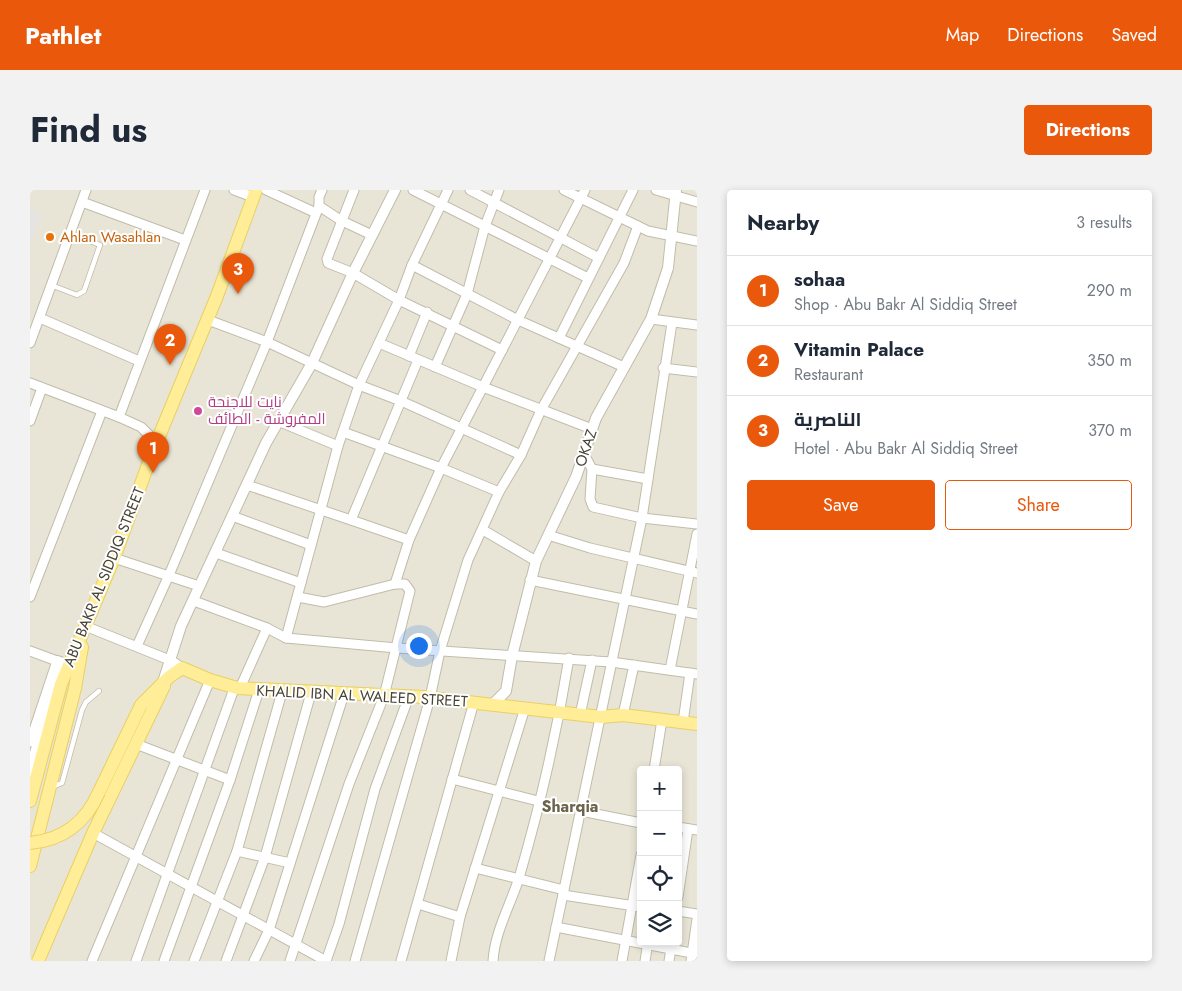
<!DOCTYPE html>
<meta charset="utf-8">
<style>
:root{--surface:#fff;--page:#f2f2f3;--text:#1f2937;--muted:#747a83;--line:#e0e1e3;--accent:#ea580c}
body{margin:0;font-family:Jost,Cairo,sans-serif;background:var(--page);color:var(--text)}
.controls{position:absolute;right:15px;bottom:15px;display:grid;overflow:hidden;border-radius:5px;box-shadow:0 2px 8px #0003}
.controls button{width:45px;height:45px;display:grid;place-items:center;padding:0;border:0;border-bottom:1px solid var(--line);background:var(--surface);color:var(--text);font:25px sans-serif}
.you{position:absolute;left:388px;top:455px;width:18px;height:18px;margin:-12px;border:4px solid #fff;border-radius:50%;background:#1a73e8;box-shadow:0 0 0 8px #1a73e833}
.badge{display:grid;place-items:center;width:32px;height:32px;border-radius:50%;background:var(--accent);color:#fff;font-size:16px;font-weight:700}
.pin{position:absolute;translate:-50% -41px;filter:drop-shadow(0 1px 2px #0008)}
.pin::after{content:'';position:absolute;top:26px;width:18px;height:15px;background:inherit;clip-path:polygon(0 0,100% 0,50% 100%)}
.list{margin:0;padding:0;list-style:none}
h2{display:flex;justify-content:space-between;align-items:center;height:65px;margin:0;padding:0 20px;font-size:21px}
h2 small{font-size:16px;font-weight:400;color:var(--muted)}
.list li{display:grid;grid-template-columns:32px 1fr auto;gap:15px;align-items:center;box-sizing:border-box;height:70px;padding:0 20px;border-top:1px solid var(--line)}
.list b{display:block;font-size:19px;white-space:nowrap}
.list p{margin:0;font-size:16px;white-space:nowrap;color:var(--muted)}
.list em{font-size:16px;font-style:normal;color:var(--muted)}
.actions{display:flex;gap:10px;padding:15px 20px}
.actions a{flex:1;padding:11px 0;border:1px solid var(--accent);border-radius:5px;text-align:center;font-size:18px;color:var(--accent)}
.actions .main{background:var(--accent);color:#fff}
.icon{flex:none;width:28px;height:28px;fill:none;stroke:currentColor;stroke-width:2;stroke-linecap:round;stroke-linejoin:round}
.map{position:relative;flex:none;width:667px;height:771px;overflow:hidden;border-radius:5px}
header{display:flex;align-items:center;gap:30px;box-sizing:border-box;height:70px;padding:0 25px;background:var(--accent);color:#fff}
header strong{font-size:24px}
nav{display:flex;gap:28px;margin-inline-start:auto;font-size:18px}
.intro{display:flex;align-items:center;justify-content:space-between;box-sizing:border-box;height:120px;padding:0 30px}
h1{margin:0;font-size:35px}
.button{padding:12px 22px;border-radius:5px;background:var(--accent);color:#fff;font-size:18px;font-weight:700}
main{display:flex;gap:30px;padding:0 30px}
aside{flex:1;background:var(--surface);border-radius:5px;box-shadow:0 2px 8px #0003}
.map>svg:first-child{display:block}
.residential{fill:#e9e5d6;fill-rule:evenodd}
.parking{fill:#e6e4e0}
.lines{fill:none;stroke-linecap:round;stroke-linejoin:round}
.service-casing{stroke:#c1bcaa;stroke-width:6}
.minor-casing{stroke:#c1bcaa;stroke-width:11}
.tertiary-casing{stroke:#c1bcaa;stroke-width:12}
.primary-casing{stroke:#e8d063;stroke-width:14}
.service{stroke:#fff;stroke-width:4.5}
.minor{stroke:#fff;stroke-width:9}
.tertiary{stroke:#fff;stroke-width:10}
.primary{stroke:#ffee97;stroke-width:12}
.primary-bridge-casing{stroke:#e8d063;stroke-width:14;stroke-linecap:butt}
.primary-bridge{stroke:#ffee97;stroke-width:12}
.food-dot{fill:#e8710a;stroke:#fff;stroke-width:2}
.hotel-dot{fill:#d1479c;stroke:#fff;stroke-width:2}
.labels{text-anchor:middle;dominant-baseline:central;stroke-width:4;stroke-linejoin:round;paint-order:stroke}
.food-label{font-size:15px;fill:#c56008;stroke:#fff;text-anchor:start}
.hotel-label{font-size:15px;fill:#b23c85;stroke:#fff;text-anchor:start}
.street-label{font-size:15px;fill:#484436;stroke:#fff}
.neighbourhood-label{font-size:16px;font-weight:bold;fill:#6c634d;stroke:#fff}
</style>
<header>
<strong>Pathlet</strong>
<nav><a>Map</a><a>Directions</a><a>Saved</a></nav>
</header>
<div class="intro"><h1>Find us</h1><a class="button">Directions</a></div>
<main>
<div class="map">
<svg width="667" height="771" viewBox="0 0 667 771">
<rect width="100%" height="100%" fill="#f5f2e8"/>
<path class="residential" d="M0 0H667V771H0ZM611 580H648V752H611Z"/>
<path class="parking" d="M0 19 12 23 0 56Z"/>
<g class="lines">
<defs>
<g id="service">
<path d="M21 95 47 105 54 101 70 55 41 43"/>
<path d="M22 597 32 593 52 520 56 512 69 501"/>
</g>
<g id="minor">
<path d="M204 0 223 7"/>
<path d="M236 0 286 23"/>
<path d="M324 0 297 69 298 73 323 83 369 110 472 160"/>
<path d="M383 0 558 88"/>
<path d="M440 0 569 68"/>
<path d="M534 0 618 41 667 51"/>
<path d="M626 0 667 12"/>
<path d="M52 12 155 50"/>
<path d="M289 16 312 31 342 45"/>
<path d="M382 75 488 130 594 177"/>
<path d="M10 128 109 171"/>
<path d="M621 129 667 135"/>
<path d="M178 130 237 152 329 195 371 211 491 265"/>
<path d="M529 148 603 0"/>
<path d="M0 153 56 0"/>
<path d="M349 153 453 197 562 239"/>
<path d="M379 166 397 122"/>
<path d="M405 177 437 104 455 36 469 0"/>
<path d="M633 178 667 182"/>
<path d="M0 193 89 227 111 237 119 245 123 261"/>
<path d="M89 227 175 0"/>
<path d="M0 231 12 198"/>
<path d="M248 231 308 256"/>
<path d="M313 242 411 278 469 302"/>
<path d="M554 264 562 279 560 309 563 317 612 328 667 334"/>
<path d="M562 279 618 289"/>
<path d="M217 295 321 330 388 170"/>
<path d="M202 326 281 355"/>
<path d="M321 330 379 350"/>
<path d="M453 340 506 371"/>
<path d="M518 345 560 358 667 383"/>
<path d="M186 363 271 393"/>
<path d="M84 368 169 396"/>
<path d="M500 390 667 424"/>
<path d="M365 394 379 350 411 278 555 0"/>
<path d="M0 407 72 221"/>
<path d="M164 411 237 438 256 448 367 458 581 472 667 484"/>
<path d="M55 436 142 471 152 478"/>
<path d="M256 448 308 256 329 195 369 110 382 75 418 0"/>
<path d="M107 456 139 385 237 152 289 16V7L292 0"/>
<path d="M0 461 27 471 0 552"/>
<path d="M640 480 667 344"/>
<path d="M210 498 237 438"/>
<path d="M550 525 562 470"/>
<path d="M593 525 604 475"/>
<path d="M653 532 660 483"/>
<path d="M106 554 200 590"/>
<path d="M624 580 632 530"/>
<path d="M422 589 508 611"/>
<path d="M551 621 611 633"/>
<path d="M648 637 667 640"/>
<path d="M63 643 296 771 309 734 345 599 379 506"/>
<path d="M207 661 260 673"/>
<path d="M445 678 534 700"/>
<path d="M533 705 611 717"/>
<path d="M648 707 658 639"/>
<path d="M388 714 430 727"/>
<path d="M648 721 667 724"/>
<path d="M526 737 667 764"/>
<path d="M62 771 180 490"/>
<path d="M106 771 205 496"/>
<path d="M134 771 200 590 229 500"/>
<path d="M164 771 207 661 252 502"/>
<path d="M196 771 235 667 281 503"/>
<path d="M224 771 239 740 314 504"/>
<path d="M260 771 319 594 354 506 380 401 375 394H365L294 412 268 407"/>
<path d="M325 771 400 508 410 461 438 370 469 302 491 265 511 220 594 73 608 36"/>
<path d="M371 771 444 512"/>
<path d="M421 771 430 727 495 518"/>
<path d="M463 771C465 741 480 716 489 688 510 616 527 542 539 468"/>
<path d="M519 771 612 328 642 133"/>
<path d="M592 771 611 665"/>
<path d="M615 771 618 752"/>
<path d="M639 771 642 752"/>
<path d="M661 771 667 729"/>
</g>
<g id="tertiary">
<path d="M133 492 151 436 236 253 282 173 323 83 365 0"/>
<path d="M463 514 476 501 482 466 506 371 546 287 566 228 621 129 638 78 646 0"/>
<path d="M0 582 18 514 33 473 27 471"/>
</g>
<g id="primary">
<path d="M69 602 111 515 139 487 152 478 180 490 207 498 394 507 571 527 593 525 667 534"/>
<path d="M0 611 31 494 84 368 123 261 187 106 226 0"/>
<path d="M0 676 45 498 52 457"/>
<path d="M8 771 63 643 134 496"/>
</g>
</defs>
<use href="#service" class="service-casing"/>
<use href="#minor" class="minor-casing"/>
<use href="#tertiary" class="tertiary-casing"/>
<use href="#primary" class="primary-casing"/>
<use href="#service" class="service"/>
<use href="#minor" class="minor"/>
<use href="#tertiary" class="tertiary"/>
<use href="#primary" class="primary"/>
<defs>
<path id="primary-bridge" d="M0 653C33 650 56 632 69 602"/>
</defs>
<use href="#primary-bridge" class="primary-bridge-casing"/>
<use href="#primary-bridge" class="primary-bridge"/>
</g>
<circle class="food-dot" cx="20" cy="47" r="5"/>
<circle class="hotel-dot" cx="168" cy="221" r="5"/>
<g class="labels">
<g class="food-label">
<text x="30" y="47">Ahlan Wasahlan</text>
</g>
<g class="hotel-label">
<text x="178" y="212">نايت للاجنحة<tspan x="178" dy="17">المفروشة - الطائف</tspan></text>
</g>
<g class="street-label">
<text transform="translate(556 258) rotate(-71)">OKAZ</text>
<text transform="translate(74 387) rotate(-68)">ABU BAKR AL SIDDIQ STREET</text>
<text transform="translate(332 506) rotate(3)">KHALID IBN AL WALEED STREET</text>
</g>
<g class="neighbourhood-label">
<text x="540" y="616">Sharqia</text>
</g>
</g>
</svg>
<div class="controls">
<button>+</button>
<button>−</button>
<button><svg class="icon" aria-label="locate" viewBox="0 0 24 24"><circle cx="12" cy="12" r="6"/><path d="M12 2v4M12 18v4M2 12h4M18 12h4"/></svg></button>
<button><svg class="icon" aria-label="layers" viewBox="0 0 24 24"><path d="M12 4l9 5-9 5-9-5zM3 14l9 5 9-5"/></svg></button>
</div>
<div class="you"></div>
<div class="pin badge" style="left:123px;top:283px">1</div>
<div class="pin badge" style="left:140px;top:175px">2</div>
<div class="pin badge" style="left:208px;top:104px">3</div>
</div>
<aside>
<h2>Nearby<small>3 results</small></h2>
<ul class="list">
<li><span class="badge">1</span><div><b>sohaa</b><p>Shop · Abu Bakr Al Siddiq Street</p></div><em>290 m</em></li>
<li><span class="badge">2</span><div><b>Vitamin Palace</b><p>Restaurant</p></div><em>350 m</em></li>
<li><span class="badge">3</span><div><b>الناصرية</b><p>Hotel · Abu Bakr Al Siddiq Street</p></div><em>370 m</em></li>
</ul>
<div class="actions"><a class="main">Save</a><a>Share</a></div>
</aside>
</main>
